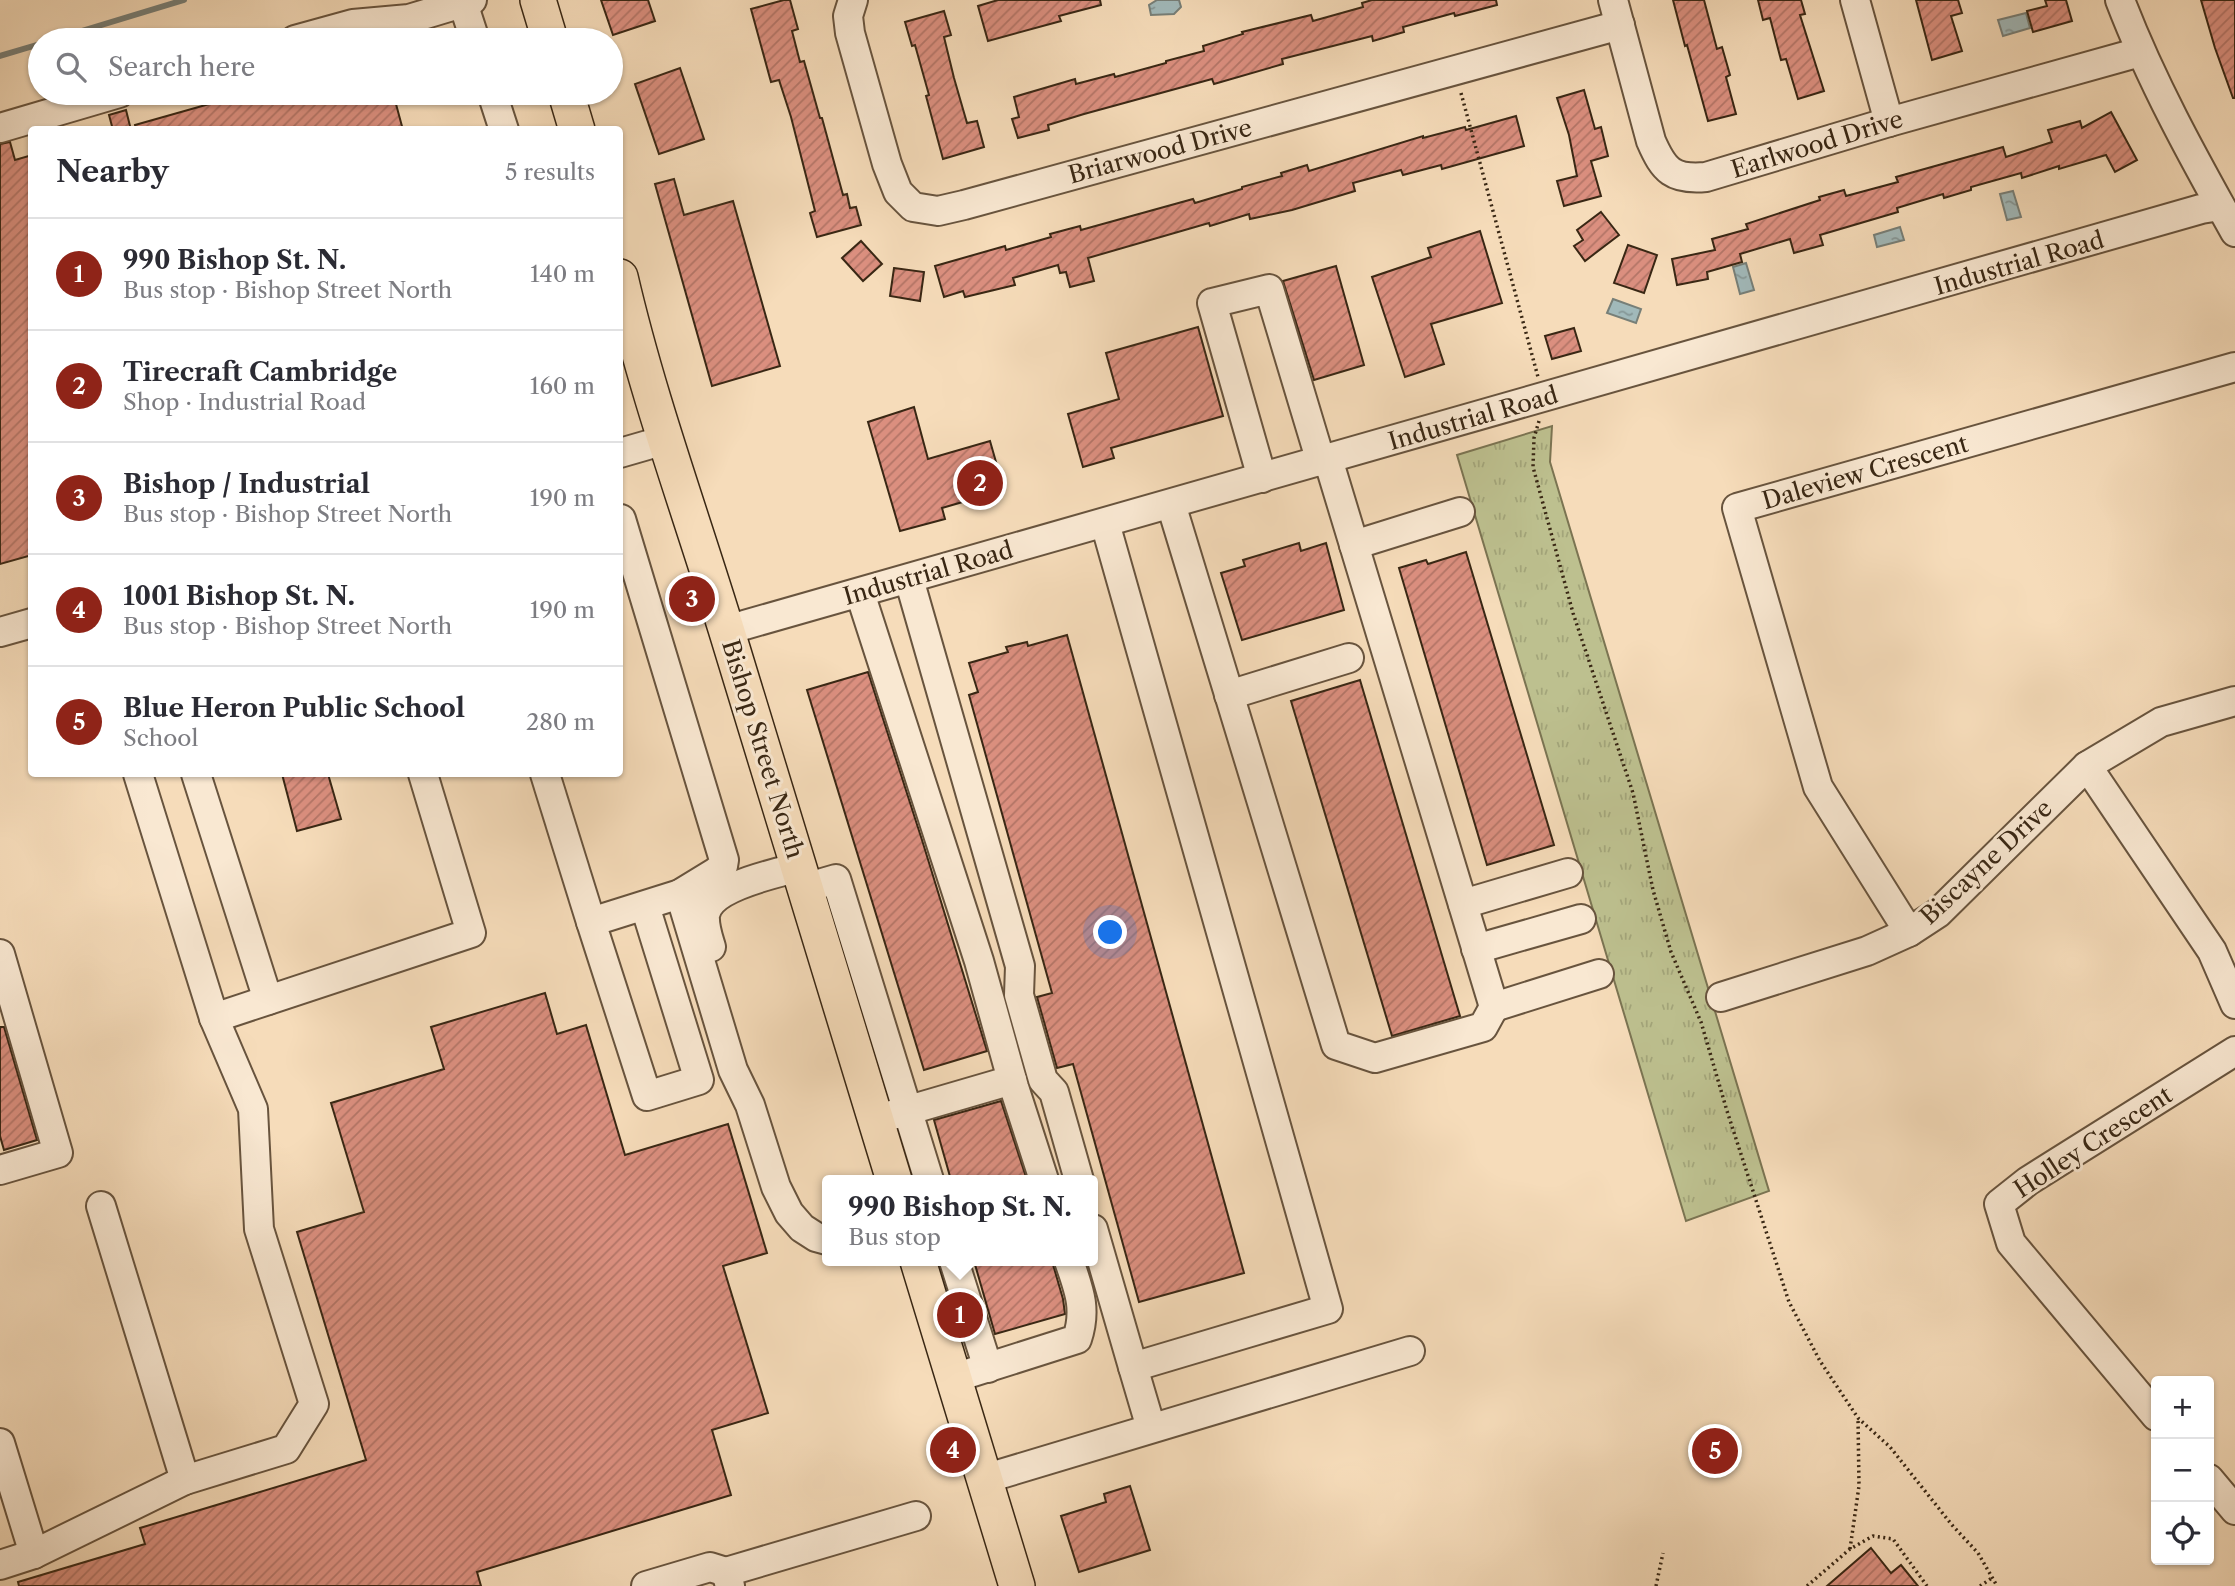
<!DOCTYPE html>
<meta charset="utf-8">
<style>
:root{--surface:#fff;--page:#f7f7f7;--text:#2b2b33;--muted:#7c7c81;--line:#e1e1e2;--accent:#8f2418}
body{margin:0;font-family:"Libre Caslon Text",serif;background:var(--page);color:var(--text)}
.controls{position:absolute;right:21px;bottom:21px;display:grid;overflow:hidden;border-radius:7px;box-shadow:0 2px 5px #0004}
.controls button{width:63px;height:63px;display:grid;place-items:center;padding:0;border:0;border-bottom:2px solid var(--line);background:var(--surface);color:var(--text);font:35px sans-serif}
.you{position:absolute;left:1111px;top:933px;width:24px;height:24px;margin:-18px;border:5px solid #fff;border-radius:50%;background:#1a73e8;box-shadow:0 0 0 10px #1a73e833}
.badge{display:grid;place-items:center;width:46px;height:46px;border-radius:50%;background:var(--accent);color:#fff;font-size:23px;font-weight:700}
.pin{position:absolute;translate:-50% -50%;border:4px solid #fff;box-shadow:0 2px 7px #0006}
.popup{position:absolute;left:822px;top:1175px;width:276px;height:91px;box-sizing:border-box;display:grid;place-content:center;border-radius:7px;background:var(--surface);filter:drop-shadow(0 2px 5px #0005);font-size:23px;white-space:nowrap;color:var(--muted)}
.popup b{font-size:26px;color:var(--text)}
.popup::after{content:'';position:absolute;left:50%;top:100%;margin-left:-14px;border:14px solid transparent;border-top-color:var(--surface)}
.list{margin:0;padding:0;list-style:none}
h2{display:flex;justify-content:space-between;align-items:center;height:91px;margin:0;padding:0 28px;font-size:30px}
h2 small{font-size:23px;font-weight:400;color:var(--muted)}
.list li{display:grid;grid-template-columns:46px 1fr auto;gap:21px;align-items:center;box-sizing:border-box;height:112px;padding:0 28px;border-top:2px solid var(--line)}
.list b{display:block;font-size:26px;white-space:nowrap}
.list p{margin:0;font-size:23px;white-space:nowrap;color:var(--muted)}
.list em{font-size:23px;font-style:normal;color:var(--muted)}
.icon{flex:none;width:38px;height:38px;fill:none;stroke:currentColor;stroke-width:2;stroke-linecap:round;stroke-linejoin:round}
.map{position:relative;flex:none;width:2235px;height:1586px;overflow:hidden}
.search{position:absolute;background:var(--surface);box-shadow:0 2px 5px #0004;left:28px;top:28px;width:595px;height:77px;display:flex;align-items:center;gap:18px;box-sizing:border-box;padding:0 24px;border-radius:38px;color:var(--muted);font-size:26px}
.panel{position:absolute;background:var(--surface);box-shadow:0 2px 5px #0004;left:28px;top:126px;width:595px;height:651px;border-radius:7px}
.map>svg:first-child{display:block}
.grass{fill:url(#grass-tufts);stroke:#7b7452;stroke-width:2}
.water{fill:url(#water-ripples);stroke:#777f78;stroke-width:2}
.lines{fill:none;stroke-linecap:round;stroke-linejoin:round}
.stream{stroke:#777f78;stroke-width:6}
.building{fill:url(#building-hatch);stroke:#392714;stroke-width:2}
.minor-casing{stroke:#68543e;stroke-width:32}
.major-casing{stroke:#392714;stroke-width:38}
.path{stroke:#392714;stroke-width:3.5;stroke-dasharray:2 3.5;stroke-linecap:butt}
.minor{stroke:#f9e8d2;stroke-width:28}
.major{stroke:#f6dcba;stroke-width:35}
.labels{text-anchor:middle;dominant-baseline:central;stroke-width:6;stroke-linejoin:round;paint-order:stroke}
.street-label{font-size:24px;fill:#392714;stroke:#f9e8d2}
</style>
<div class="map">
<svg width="2235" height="1586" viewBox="0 0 2235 1586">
<defs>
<pattern id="grass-tufts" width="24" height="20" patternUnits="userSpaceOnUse" patternTransform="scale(1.75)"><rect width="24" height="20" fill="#bdc08f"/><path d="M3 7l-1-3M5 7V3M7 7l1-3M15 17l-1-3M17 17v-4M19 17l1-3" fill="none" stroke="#a3a57a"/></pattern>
<pattern id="water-ripples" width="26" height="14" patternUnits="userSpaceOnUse" patternTransform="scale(1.75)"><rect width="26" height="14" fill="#a1b9ba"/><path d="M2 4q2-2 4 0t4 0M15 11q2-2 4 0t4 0" fill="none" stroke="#849696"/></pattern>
<pattern id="building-hatch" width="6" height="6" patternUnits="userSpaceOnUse" patternTransform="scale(1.75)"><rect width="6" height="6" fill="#db8f7f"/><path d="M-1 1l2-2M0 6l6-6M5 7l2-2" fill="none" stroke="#b37567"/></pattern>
</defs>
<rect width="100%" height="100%" fill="#f6dcba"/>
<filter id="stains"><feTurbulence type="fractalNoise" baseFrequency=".00286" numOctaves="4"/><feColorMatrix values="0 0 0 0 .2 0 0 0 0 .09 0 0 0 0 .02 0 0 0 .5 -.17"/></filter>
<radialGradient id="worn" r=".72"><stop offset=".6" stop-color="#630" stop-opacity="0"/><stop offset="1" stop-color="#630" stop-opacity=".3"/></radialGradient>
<path class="grass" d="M1552 426 1550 462 1769 1191 1686 1221 1457 455Z"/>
<g class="water">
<path d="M1157 0H1179L1181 7 1174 14 1151 15 1149 5Z"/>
<path d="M2026 13 2030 28 2003 36 1998 20Z"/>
<path d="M2013 191 2021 217 2007 220 2000 194Z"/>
<path d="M1900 227 1904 240 1877 247 1874 235Z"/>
<path d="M1746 263 1754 290 1740 294 1733 267Z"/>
<path d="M1613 299 1641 309 1636 323 1607 313Z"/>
</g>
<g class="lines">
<g class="stream">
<path d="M52 40 184 0"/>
<path d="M0 56 40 44"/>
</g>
</g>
<g class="building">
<path d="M601 0H648L655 21 613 35Z"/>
<path d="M784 0H790L798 29 792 31 800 62 804 61 820 118H822L843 195 847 194 850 208 856 207 861 225 817 237 810 213 815 211 791 117 779 80 771 82 751 9Z"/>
<path d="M998 0H1100L1101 5 1059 16 1061 21 988 41 978 6Z"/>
<path d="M1372 0H1496L1497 5 1455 16 1454 13 1403 27 1404 32 1373 41 1372 36 1282 59 1283 64 1214 84 1212 79 1084 114 1048 125 1049 130 1018 138 1012 119 1019 117 1014 97 1075 79 1076 84 1114 74 1115 77 1166 63V61L1204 51 1203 46 1243 34 1242 32 1311 15 1313 21 1363 7 1362 3Z"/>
<path d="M1673 0H1704L1717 49 1722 47 1730 75 1726 77 1736 114 1708 121 1687 45 1685 46Z"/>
<path d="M1758 0H1801L1805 14 1800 15 1824 91 1798 99 1786 59 1781 60 1770 18 1763 20Z"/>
<path d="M1916 0H1958L1962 13 1951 16 1962 51 1932 60Z"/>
<path d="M2045 0H2066L2072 21 2033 32 2027 11 2047 6Z"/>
<path d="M2201 0H2235V98H2233L2215 48Z"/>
<path d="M944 11 951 35 944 37 954 78 967 123 977 121 984 147 943 159 926 96 929 95 915 45 912 46 905 22Z"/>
<path d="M680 68 704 139 659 154 635 84Z"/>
<path d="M1584 90 1595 129 1601 127 1608 156 1591 161 1601 196 1564 206 1557 181 1577 176 1569 135 1557 98Z"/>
<path d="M248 93H393L403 130H136L135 125Z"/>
<path d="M126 110 131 130H113L109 115Z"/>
<path d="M2111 112 2137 160 2115 172 2106 155 2059 169V166L2022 178 2021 173 1971 187V190L1944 198 1943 194 1897 208 1898 212 1820 235 1823 245 1794 253 1790 239 1740 254 1742 262 1707 272 1708 279 1677 285 1672 259 1715 250 1712 239 1748 229 1746 224 1820 200 1819 197 1844 190 1846 196 1898 182 1896 177 2003 147 2006 157 2052 142 2048 130 2080 121 2082 128Z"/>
<path d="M1516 116 1524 146 1442 169 1441 165 1403 175 1401 170 1353 183 1355 191 1292 210 1250 219 1249 214 1210 226 1209 223 1088 258 1094 281 1070 287 1066 272 1060 273 1058 265 1013 278 1015 285 965 297 963 291 944 297 935 266 1005 246 1006 250 1051 237 1050 234 1080 226 1081 230 1193 199 1195 203 1242 189V187L1282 176 1281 173 1307 165 1309 171 1423 136V138L1465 127 1466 130Z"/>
<path d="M10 142 15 160 32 155V555L0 564V144Z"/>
<path d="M674 179 684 215 733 201 780 366 712 386 655 184Z"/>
<path d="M1601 212 1619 235 1585 261 1574 246 1583 240 1577 230Z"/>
<path d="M1480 231 1502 303 1431 324 1444 364 1405 377 1372 277 1431 257 1428 248Z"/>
<path d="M861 241 882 264 863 281 842 258Z"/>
<path d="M1628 245 1657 255 1644 293 1614 283Z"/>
<path d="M1336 266 1364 365 1314 380 1283 281Z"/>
<path d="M894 268 924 272 920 301 890 296Z"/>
<path d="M1198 327 1223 416 1111 448 1114 458 1083 467 1068 414 1119 399 1106 353Z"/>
<path d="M1574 328 1581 351 1552 359 1545 336Z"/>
<path d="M914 407 928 459 990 441 1004 490 942 508 945 519 900 531 868 422Z"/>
<path d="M1299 543 1301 551 1326 543 1344 610 1242 640 1221 573 1245 566 1243 560Z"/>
<path d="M1466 552 1554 845 1487 865 1399 568 1426 560 1428 564Z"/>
<path d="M1067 635 1244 1273 1139 1302 1073 1064 1057 1068 1037 997 1052 993 969 695 978 692 969 663 1008 652 1006 647 1027 642 1028 646Z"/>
<path d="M868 672 922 840 987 1051 924 1070 807 690Z"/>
<path d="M1360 680 1460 1016 1392 1036 1291 701Z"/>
<path d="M282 774H328L341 819 297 831Z"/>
<path d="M545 993 557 1034 586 1025 625 1155 728 1124 767 1253 723 1266 768 1413 712 1430 731 1495 477 1572 481 1586H19L18 1582 145 1544 140 1528 366 1460 297 1232 364 1212 331 1103 444 1069 431 1027Z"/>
<path d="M0 1027H4L37 1140 4 1150 0 1136Z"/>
<path d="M1001 1101 1027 1180H951L934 1120Z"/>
<path d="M974 1261H1052L1063 1299 1065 1314 995 1334Z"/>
<path d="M1130 1486 1150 1550 1079 1572 1061 1516 1106 1502 1104 1494Z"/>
<path d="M1871 1548 1891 1573 1901 1565 1918 1586H1827Z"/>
</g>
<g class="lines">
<defs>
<g id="minor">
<path d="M853 0 848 16 850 33 887 164 898 192 913 207 938 211 964 205 1620 25"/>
<path d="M1613 0 1651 141C1664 171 1673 180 1706 177L1889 122 2140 52"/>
<path d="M1855 0 1889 122"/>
<path d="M2120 0C2151 81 2193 157 2235 232"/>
<path d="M463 3 475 40"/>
<path d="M295 40 353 24 409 19 472 0"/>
<path d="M492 93 504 130"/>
<path d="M0 128 119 93"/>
<path d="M620 453 665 440"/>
<path d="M1328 459 1494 1007 1599 974"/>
<path d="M1262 478 1212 303 1269 289 1321 462"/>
<path d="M1171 504 1336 1045 1375 1058 1483 1027 1494 1007"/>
<path d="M621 519 724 860 723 866 716 872 680 894 591 922 647 1096 699 1080 645 906"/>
<path d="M1354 545 1460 512"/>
<path d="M909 579 1020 966 1019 995 1043 1080 1054 1092 1079 1180"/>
<path d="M860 593 979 961 1014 1087 1044 1180"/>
<path d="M727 630 2201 209 2220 206"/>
<path d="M0 632 32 623"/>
<path d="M1229 695 1349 658"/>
<path d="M2087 766 2212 951 2235 1004"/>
<path d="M196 774 268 1000"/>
<path d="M545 774 591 922"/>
<path d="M805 888 836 879 929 1180"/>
<path d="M680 894 733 1070 750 1105 776 1187 789 1213 802 1228 816 1237 827 1240"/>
<path d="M1463 904 1568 873"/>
<path d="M1909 932 1818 787 1737 508 2235 367"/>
<path d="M711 947C708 937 704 926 705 915 710 886 774 874 799 867"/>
<path d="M1476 949 1581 919"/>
<path d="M0 954 58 1153 0 1170"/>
<path d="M1721 997 1867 951 1909 932 1938 913 2087 766 2161 722 2235 701"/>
<path d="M214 1018 471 933 423 774"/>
<path d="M892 1115 1012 1080"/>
<path d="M101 1206 185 1480"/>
<path d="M1093 1229 1133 1367 1328 1309 1105 523"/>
<path d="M954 1261 988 1368"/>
<path d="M1133 1367 1151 1428"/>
<path d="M954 1378 1077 1339C1087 1309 1079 1290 1069 1261"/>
<path d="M2156 1416 2011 1243 1999 1204 2028 1181 2235 1051"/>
<path d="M0 1443 34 1554"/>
<path d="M984 1479 1410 1351"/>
<path d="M2209 1479 2235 1510"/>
<path d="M0 1565 34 1554 185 1480 286 1449 314 1404 259 1229 253 1109 214 1018 138 774"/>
<path d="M646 1586 710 1567 726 1572"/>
<path d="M730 1586 726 1572 916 1516"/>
</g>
<g id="major">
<path d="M538 0 550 40"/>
<path d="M566 93 577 130"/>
<path d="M620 277C648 398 691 514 727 632 783 815 838 998 894 1180"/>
<path d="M918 1261 1017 1586"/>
</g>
</defs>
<use href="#minor" class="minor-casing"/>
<use href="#major" class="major-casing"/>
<g class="path">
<path d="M1461 93 1538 377"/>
<path d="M1539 421 1534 438 1533 467 1573 613 1633 793 1653 890 1671 952 1701 1022 1727 1111 1789 1302 1820 1361 1858 1418 1890 1447 1952 1525 1978 1553 1997 1586"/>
<path d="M1850 1549 1859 1486 1858 1418"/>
<path d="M1656 1586 1663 1553"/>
<path d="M1807 1586 1850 1549 1873 1536 1893 1539 1927 1586"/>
<path d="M1980 1586 1992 1578"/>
</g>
<use href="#minor" class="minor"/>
<use href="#major" class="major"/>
</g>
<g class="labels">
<g class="street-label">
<text transform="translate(1817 144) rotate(-17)">Earlwood Drive</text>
<text transform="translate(1160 151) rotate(-15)">Briarwood Drive</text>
<text transform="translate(2019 263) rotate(-16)">Industrial Road</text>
<text transform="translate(1473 418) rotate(-16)">Industrial Road</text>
<text transform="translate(1865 472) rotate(-16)">Daleview Crescent</text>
<text transform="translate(928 573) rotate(-16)">Industrial Road</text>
<text transform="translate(763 749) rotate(73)">Bishop Street North</text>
<text transform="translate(1986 862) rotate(-43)">Biscayne Drive</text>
<text transform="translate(2093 1142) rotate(-33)">Holley Crescent</text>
</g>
</g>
<rect width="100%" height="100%" filter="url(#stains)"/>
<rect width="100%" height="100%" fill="url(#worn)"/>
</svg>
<div class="controls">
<button>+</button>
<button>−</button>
<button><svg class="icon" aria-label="locate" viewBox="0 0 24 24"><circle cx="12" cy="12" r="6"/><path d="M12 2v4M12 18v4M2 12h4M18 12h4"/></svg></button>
</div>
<div class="you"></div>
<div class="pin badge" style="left:960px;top:1315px">1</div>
<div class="popup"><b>990 Bishop St. N.</b>Bus stop</div>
<div class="pin badge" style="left:980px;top:483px">2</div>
<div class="pin badge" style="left:692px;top:599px">3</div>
<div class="pin badge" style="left:953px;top:1450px">4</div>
<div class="pin badge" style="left:1715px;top:1451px">5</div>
<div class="search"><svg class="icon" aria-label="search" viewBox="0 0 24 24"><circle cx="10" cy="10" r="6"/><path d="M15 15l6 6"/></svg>Search here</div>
<section class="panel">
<h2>Nearby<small>5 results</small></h2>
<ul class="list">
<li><span class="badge">1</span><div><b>990 Bishop St. N.</b><p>Bus stop · Bishop Street North</p></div><em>140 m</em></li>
<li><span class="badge">2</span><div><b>Tirecraft Cambridge</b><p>Shop · Industrial Road</p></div><em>160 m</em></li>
<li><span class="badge">3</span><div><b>Bishop / Industrial</b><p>Bus stop · Bishop Street North</p></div><em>190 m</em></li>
<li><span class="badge">4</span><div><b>1001 Bishop St. N.</b><p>Bus stop · Bishop Street North</p></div><em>190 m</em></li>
<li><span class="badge">5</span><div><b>Blue Heron Public School</b><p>School</p></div><em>280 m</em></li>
</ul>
</section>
</div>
